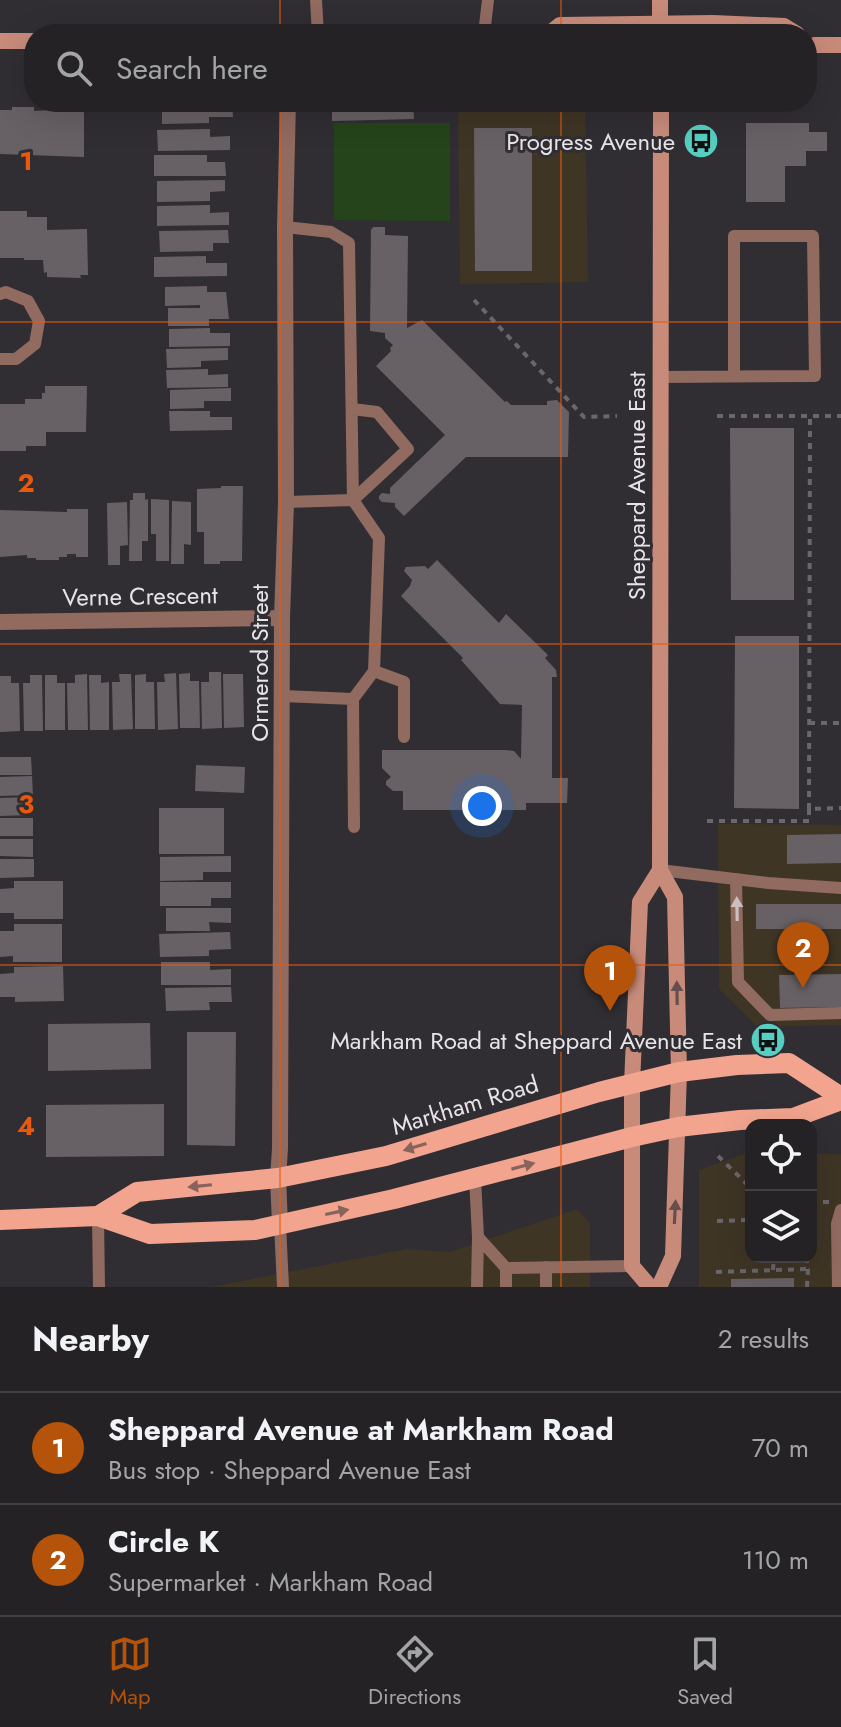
<!DOCTYPE html>
<meta charset="utf-8">
<style>
:root{--surface:#252226;--page:#2d2a2e;--text:#f1f3f6;--muted:#a3a4a7;--line:#423f43;--accent:#b45309}
body{margin:0;font-family:Jost,sans-serif;background:var(--page);color:var(--text)}
.controls{position:absolute;right:24px;bottom:24px;display:grid;overflow:hidden;border-radius:16px;box-shadow:0 8px 32px #0002}
.controls button{width:72px;height:72px;display:grid;place-items:center;padding:0;border:0;border-bottom:2px solid var(--line);background:var(--surface);color:var(--text);font:40px sans-serif}
.you{position:absolute;left:482px;top:806px;width:28px;height:28px;margin:-20px;border:6px solid #fff;border-radius:50%;background:#1a73e8;box-shadow:0 0 0 12px #1a73e833}
.badge{display:grid;place-items:center;width:52px;height:52px;border-radius:50%;background:var(--accent);color:#fff;font-size:26px;font-weight:700}
.pin{position:absolute;translate:-50% -66px;filter:drop-shadow(0 2px 4px #0008)}
.pin::after{content:'';position:absolute;top:42px;width:28px;height:24px;background:inherit;clip-path:polygon(0 0,100% 0,50% 100%)}
.list{margin:0;padding:0;list-style:none}
h2{display:flex;justify-content:space-between;align-items:center;height:104px;margin:0;padding:0 32px;font-size:34px}
h2 small{font-size:26px;font-weight:400;color:var(--muted)}
.list li{display:grid;grid-template-columns:52px 1fr auto;gap:24px;align-items:center;box-sizing:border-box;height:112px;padding:0 32px;border-top:2px solid var(--line)}
.list b{display:block;font-size:30px;white-space:nowrap}
.list p{margin:0;font-size:26px;white-space:nowrap;color:var(--muted)}
.list em{font-size:26px;font-style:normal;color:var(--muted)}
.icon{flex:none;width:44px;height:44px;fill:none;stroke:currentColor;stroke-width:2;stroke-linecap:round;stroke-linejoin:round}
.map{position:relative;flex:none;width:841px;height:1287px;overflow:hidden}
.search{position:absolute;background:var(--surface);box-shadow:0 8px 32px #0002;left:24px;right:24px;top:24px;height:88px;display:flex;align-items:center;gap:20px;box-sizing:border-box;padding:0 28px;border-radius:32px;color:var(--muted);font-size:30px}
.sheet{height:328px;background:var(--surface)}
nav{display:flex;justify-content:space-around;align-items:center;box-sizing:border-box;height:112px;border-top:2px solid var(--line);background:var(--surface);font-size:22px;color:var(--muted)}
nav a{display:grid;justify-items:center;gap:4px}
nav .on{color:var(--accent)}
.map>svg:first-child{display:block}
.commercial{fill:#3f3525}
.green{fill:#25441b}
.building{fill:#676064}
.lines{fill:none;stroke-linecap:round;stroke-linejoin:round}
.path{stroke:#6a676c;stroke-width:4;stroke-dasharray:6 6;stroke-linecap:butt}
.lane{stroke:#916a60;stroke-width:12}
.street{stroke:#916a60;stroke-width:16}
.secondary{stroke:#c88b7a;stroke-width:16}
.primary{stroke:#f2a48e;stroke-width:20}
.oneway{fill:#cdbfbf}
.oneway2{fill:#664f4c}
.oneway3{fill:#88635c}
.grid{fill:none;stroke:#e8590c;stroke-width:2;stroke-opacity:0.55}
.labels{text-anchor:middle;dominant-baseline:central;stroke-width:6;stroke-linejoin:round;paint-order:stroke}
.poi-label{font-size:24px;fill:#e7e4e8;stroke:#312e33;text-anchor:end}
.street-label{font-size:24px;fill:#e7e4e8;stroke:#312e33}
.grid-label{font-size:26px;text-anchor:middle;font-weight:bold;fill:#e8590c;stroke:#312e33;stroke-width:6;stroke-linejoin:round;paint-order:stroke}
</style>
<div class="map">
<svg width="841" height="1287" viewBox="0 0 841 1287">
<rect width="100%" height="100%" fill="#312e33"/>
<g class="commercial">
<path d="M458 102H585L588 282 460 284Z"/>
<path d="M718 824 841 825V1025L758 1027 719 989Z"/>
<path d="M744 1154H751V1257H811V1154H841V1287H699V1170Z"/>
<path d="M577 1209 590 1223V1287H60H211L407 1249 450 1252Z"/>
</g>
<path class="green" d="M334 123H450V221L334 220Z"/>
<g class="building">
<path d="M162 102H232L233 117H209V123L162 124Z"/>
<path d="M332 102H413L414 119 332 121Z"/>
<path d="M12 107H34V111L71 109V112H84V157L0 154V110H12Z"/>
<path d="M746 123H809V132H827V151H806V166H785V202H746Z"/>
<path d="M474 128H532V271H475Z"/>
<path d="M210 129V137L230 136V150L158 151 157 130Z"/>
<path d="M154 155H207V162H225L226 176H154Z"/>
<path d="M225 180V191L210 192V201L157 202V181Z"/>
<path d="M210 205V213L229 212V225L157 226V206Z"/>
<path d="M0 211H27V217H47V230L87 229 88 275H80L81 278 47 277V272L44 273 43 260H24V258H0Z"/>
<path d="M373 227H385V235L408 236 407 328 422 320 505 402 507 401 511 405H547V401L557 400 569 412 568 457H466L404 516 395 507V503L382 502 379 499V496L382 493 390 494V488L445 435 376 366 391 351 390 348 393 345 385 338V333L370 331 371 230Z"/>
<path d="M228 230 229 243H213V251L160 252 159 231Z"/>
<path d="M206 256V263H227V276L154 277V257Z"/>
<path d="M207 286V292H226L229 319H209V326H168V308H200V305L165 306V287Z"/>
<path d="M210 328V333H230V346L169 347V329Z"/>
<path d="M228 348V360L201 361V367L167 368 166 349Z"/>
<path d="M208 369V375L228 374V387L167 388 166 370Z"/>
<path d="M45 386H87L86 432H46V446H26V451H0V404H25V399H42V393H45Z"/>
<path d="M231 388V401H204V408L170 409V390Z"/>
<path d="M169 411H210V417H232V430L170 431Z"/>
<path d="M730 428H794V600H731Z"/>
<path d="M221 486H243L242 561H220V564H204V532H197V489L221 488Z"/>
<path d="M133 493H145V500L148 499V541H142V561H129L130 500H133Z"/>
<path d="M151 499 169 500V561H156V534H151Z"/>
<path d="M172 501 191 502V545L184 544V564H171Z"/>
<path d="M127 502 128 545 120 546V565H108L107 503Z"/>
<path d="M67 509H88V557H76V554H67V557H59V560H36V558H27V555L0 557V510L67 512Z"/>
<path d="M437 560 499 623 506 614 548 655 545 658 556 670 557 677H552V778H568L567 803H526V810H403V791H393L386 785V781L391 777 382 768V750H505L514 751 521 759 522 705 500 704 461 660 463 658 401 596 410 586 412 580 404 571 406 567 425 566 428 569Z"/>
<path d="M735 636H799V809L734 808Z"/>
<path d="M209 672H221L222 728 202 729 201 682H209Z"/>
<path d="M176 673 178 729 158 730 157 682H165L164 674Z"/>
<path d="M190 673V681H199L200 728H180L179 674Z"/>
<path d="M87 674 88 730H68L67 683H75V675Z"/>
<path d="M119 674H131L133 729 113 730 112 682H120Z"/>
<path d="M146 674V682H154L155 729H135V675Z"/>
<path d="M223 674H243L244 727 224 728Z"/>
<path d="M30 675H42L43 731H24L23 683H30Z"/>
<path d="M45 675H57V683H65V730H45Z"/>
<path d="M89 675H101V683L109 682V730H90Z"/>
<path d="M0 676H11V683H19L20 731 0 732Z"/>
<path d="M0 757H31L32 775H0Z"/>
<path d="M196 765 245 767 244 793 195 791Z"/>
<path d="M32 776 33 795 0 796V777Z"/>
<path d="M32 797V815L0 816V798Z"/>
<rect x="159" y="808" width="65" height="46"/>
<rect x="0" y="818" width="33" height="18"/>
<path d="M841 834V863L787 864V835Z"/>
<path d="M0 839H33V857L0 856Z"/>
<path d="M231 856V872H203V880L160 881V857Z"/>
<path d="M0 859H34V877L0 878Z"/>
<path d="M14 881H63V919H14V913H0V889L14 888Z"/>
<path d="M160 882H231V898H211V906H160Z"/>
<rect x="756" y="904" width="85" height="25"/>
<path d="M166 908H231V923L209 922 210 931H166Z"/>
<path d="M14 924H62V962H13V956L0 957V931H14Z"/>
<path d="M230 932 231 949 209 950V956L160 957 159 934Z"/>
<path d="M161 962H210V970L231 969V985H161Z"/>
<path d="M63 966 64 1001 15 1002V997H0V974L14 973V967Z"/>
<path d="M841 974V1007L780 1008 779 975Z"/>
<path d="M231 987 232 1002H209L210 1010 166 1011 165 988Z"/>
<path d="M150 1023 151 1069 48 1071V1024Z"/>
<path d="M187 1032H236L235 1146 187 1145Z"/>
<path d="M164 1104V1156L46 1157V1105Z"/>
<path d="M794 1278V1287H731V1279Z"/>
</g>
<g class="lines">
<g class="path">
<path d="M474 300 584 417 617 416"/>
<path d="M717 416H841"/>
<path d="M809 723H841"/>
<path d="M809 809 810 417"/>
<path d="M707 821H809V809L841 808"/>
<path d="M718 1156 751 1188"/>
<path d="M811 1202H829"/>
<path d="M717 1221 751 1220"/>
<path d="M806 1257 808 1269 807 1287"/>
<path d="M773 1270 774 1257"/>
<path d="M716 1272 808 1269"/>
</g>
<g class="lane">
<path d="M316 0 318 34"/>
<path d="M484 34 488 0"/>
<path d="M285 227 331 232 349 243 353 500"/>
<path d="M0 294 6 292 28 301 39 321 35 344 16 359H0"/>
<path d="M661 377 815 376 813 236H734V376"/>
<path d="M352 409 377 412 408 449 353 500"/>
<path d="M286 502 353 500 379 538 374 671 353 699"/>
<path d="M374 671 404 682V737"/>
<path d="M283 696 353 699 354 827"/>
<path d="M660 870 768 883 841 888"/>
<path d="M736 879 738 982 770 1015 841 1013"/>
<path d="M475 1178 478 1237 506 1268 632 1266"/>
<path d="M98 1216 99 1287"/>
<path d="M280 1224 283 1287"/>
<path d="M546 1267V1287"/>
<path d="M477 1286 478 1237"/>
<path d="M506 1287V1268"/>
<path d="M838 1287 837 1224 841 1210"/>
</g>
<g class="street">
<path d="M0 622 282 618"/>
<path d="M280 1224 278 1178 280 1149 282 618 286 502 285 227 288 102"/>
</g>
<g class="secondary">
<path d="M660 0V32"/>
<path d="M549 34 560 25 713 23 784 26 797 34"/>
<path d="M0 41H34"/>
<path d="M807 49 815 45H841"/>
<path d="M650 1287 632 1266V1084L640 902 660 870"/>
<path d="M659 1287 673 1256 679 1072 675 897 660 870 661 102"/>
</g>
<g class="primary">
<path d="M98 1216 137 1192 278 1178 386 1156 599 1092 679 1072 737 1065 789 1063 841 1097"/>
<path d="M0 1220 98 1216 150 1234 255 1230 394 1199 632 1137 678 1127 740 1120 793 1118 841 1100"/>
</g>
</g>
<defs><path id="oneway-solid" d="M-6-.8H1V-3.2L6.5 0L1 3.2V.8H-6Z" transform="scale(2)"/></defs>
<use class="oneway" href="#oneway-solid" transform="translate(737 909) rotate(-91)"/>
<g class="oneway2">
<use href="#oneway-solid" transform="translate(677 993) rotate(-91)"/>
<use href="#oneway-solid" transform="translate(675 1212) rotate(-87)"/>
</g>
<g class="oneway3">
<use href="#oneway-solid" transform="translate(415 1147) rotate(163)"/>
<use href="#oneway-solid" transform="translate(523 1166) rotate(-15)"/>
<use href="#oneway-solid" transform="translate(200 1186) rotate(174)"/>
<use href="#oneway-solid" transform="translate(337 1212) rotate(-12)"/>
</g>
<path class="grid" d="M280 0V34M561 0V34M280 102V1287M561 102V1287M0 322H841M0 644H841M0 965H841"/>
<defs>
<symbol id="bus-disc" viewBox="-11 -11 22 22"><circle r="9.5" fill="#57cec2" stroke="#312e33"/><path d="M-5-6H5V4H4V6H2V4H-2V6H-4V4H-5ZM-3.5-4V0h7V-4ZM-3.5 1.2v1.5H-2V1.2ZM2 1.2v1.5H3.5V1.2Z" fill="#111"/></symbol>
</defs>
<g fill-rule="evenodd">
<use href="#bus-disc" x="681" y="121" width="40" height="40"/>
<use href="#bus-disc" x="748" y="1020" width="40" height="40"/>
</g>
<g class="labels">
<g class="poi-label">
<text x="675" y="141">Progress Avenue</text>
<text x="742" y="1040">Markham Road at Sheppard Avenue East</text>
</g>
<g class="street-label">
<text transform="translate(636 486) rotate(-90)">Sheppard Avenue East</text>
<text transform="translate(140 596) rotate(-1)">Verne Crescent</text>
<text transform="translate(259 663) rotate(-90)">Ormerod Street</text>
<text transform="translate(465 1105) rotate(-17)">Markham Road</text>
</g>
</g>
<g class="grid-label">
<text x="26" y="170">1</text>
<text x="26" y="492">2</text>
<text x="26" y="813">3</text>
<text x="26" y="1135">4</text>
</g>
</svg>
<div class="controls">
<button><svg class="icon" aria-label="locate" viewBox="0 0 24 24"><circle cx="12" cy="12" r="6"/><path d="M12 2v4M12 18v4M2 12h4M18 12h4"/></svg></button>
<button><svg class="icon" aria-label="layers" viewBox="0 0 24 24"><path d="M12 4l9 5-9 5-9-5zM3 14l9 5 9-5"/></svg></button>
</div>
<div class="you"></div>
<div class="pin badge" style="left:610px;top:1011px">1</div>
<div class="pin badge" style="left:803px;top:988px">2</div>
<div class="search"><svg class="icon" aria-label="search" viewBox="0 0 24 24"><circle cx="10" cy="10" r="6"/><path d="M15 15l6 6"/></svg>Search here</div>
</div>
<section class="sheet">
<h2>Nearby<small>2 results</small></h2>
<ul class="list">
<li><span class="badge">1</span><div><b>Sheppard Avenue at Markham Road</b><p>Bus stop · Sheppard Avenue East</p></div><em>70 m</em></li>
<li><span class="badge">2</span><div><b>Circle K</b><p>Supermarket · Markham Road</p></div><em>110 m</em></li>
</ul>
</section>
<nav>
<a class="on"><svg class="icon" aria-label="map" viewBox="0 0 24 24"><path d="M3 6l6-2 6 2 6-2v14l-6 2-6-2-6 2zM9 4v14M15 6v14"/></svg>Map</a>
<a><svg class="icon" aria-label="directions" viewBox="0 0 24 24"><path d="M12 3l9 9-9 9-9-9zM9 14v-3h6M13 9l2 2-2 2"/></svg>Directions</a>
<a><svg class="icon" aria-label="saved" viewBox="0 0 24 24"><path d="M7 4h10v16l-5-4-5 4z"/></svg>Saved</a>
</nav>
